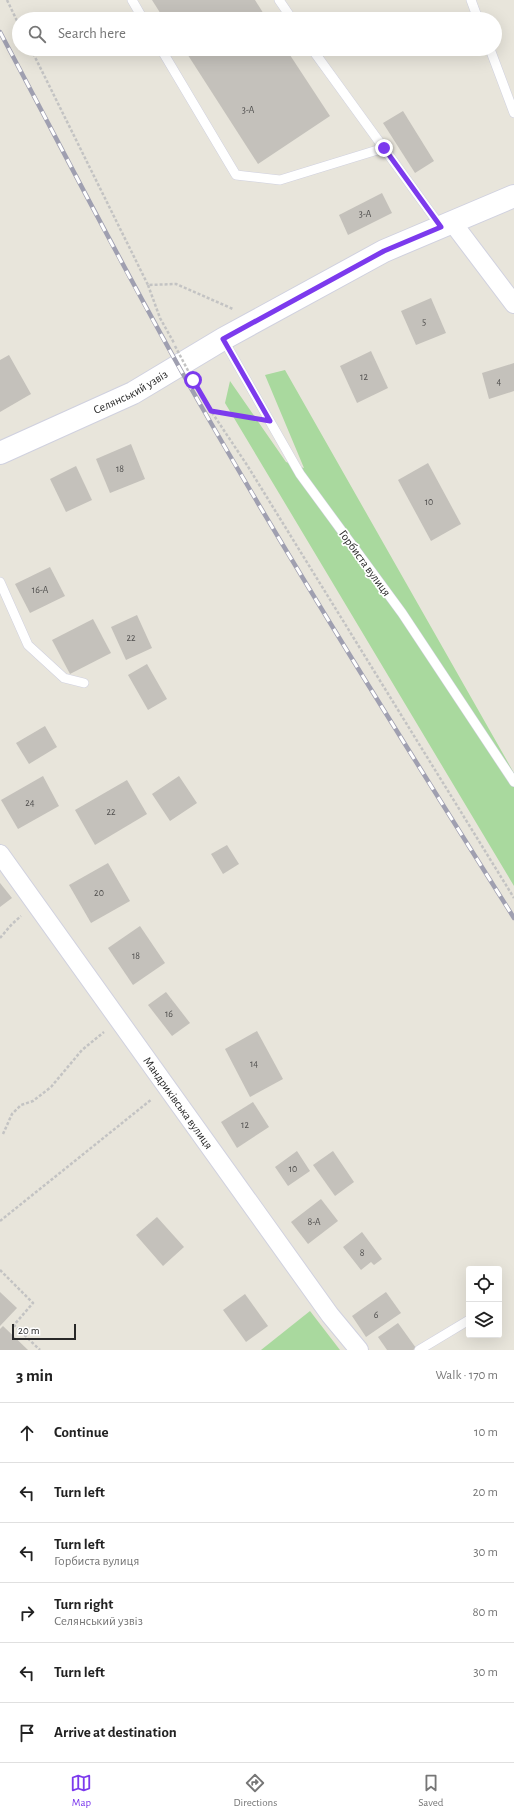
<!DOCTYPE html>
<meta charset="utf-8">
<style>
:root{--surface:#fff;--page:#f2f2f2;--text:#222;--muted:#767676;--line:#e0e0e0;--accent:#7c3aed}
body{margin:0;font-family:"Alegreya Sans",sans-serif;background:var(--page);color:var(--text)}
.controls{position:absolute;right:12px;bottom:12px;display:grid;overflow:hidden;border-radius:4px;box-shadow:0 4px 16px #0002}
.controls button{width:36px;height:36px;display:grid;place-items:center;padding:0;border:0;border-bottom:1px solid var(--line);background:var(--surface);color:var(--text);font:20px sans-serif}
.scale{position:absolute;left:12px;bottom:10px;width:64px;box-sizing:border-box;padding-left:4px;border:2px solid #282828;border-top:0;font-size:11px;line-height:14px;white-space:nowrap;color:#282828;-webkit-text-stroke:3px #fff;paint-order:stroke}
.stop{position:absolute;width:12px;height:12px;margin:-9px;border:3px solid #7c3aed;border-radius:50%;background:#fff}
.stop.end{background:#7c3aed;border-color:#fff;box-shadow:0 1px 4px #0008}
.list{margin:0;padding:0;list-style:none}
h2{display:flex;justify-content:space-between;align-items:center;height:52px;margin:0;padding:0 16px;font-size:17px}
h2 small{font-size:13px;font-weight:400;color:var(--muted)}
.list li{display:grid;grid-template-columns:26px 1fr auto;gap:12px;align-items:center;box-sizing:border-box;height:60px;padding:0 16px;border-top:1px solid var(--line)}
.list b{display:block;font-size:15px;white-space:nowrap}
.list p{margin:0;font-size:13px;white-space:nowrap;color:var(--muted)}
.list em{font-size:13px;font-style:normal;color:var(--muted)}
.icon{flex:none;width:22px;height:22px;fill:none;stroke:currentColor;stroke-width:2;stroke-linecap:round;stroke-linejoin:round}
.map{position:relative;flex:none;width:514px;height:1350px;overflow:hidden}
.search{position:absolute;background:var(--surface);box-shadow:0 4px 16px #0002;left:12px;right:12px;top:12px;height:44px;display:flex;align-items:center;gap:10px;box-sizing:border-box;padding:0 14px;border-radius:22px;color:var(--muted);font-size:15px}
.sheet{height:412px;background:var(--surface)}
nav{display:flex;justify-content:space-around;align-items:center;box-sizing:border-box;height:56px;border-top:1px solid var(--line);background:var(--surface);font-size:11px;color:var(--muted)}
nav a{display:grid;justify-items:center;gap:2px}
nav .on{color:var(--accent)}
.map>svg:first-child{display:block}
.green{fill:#a9d99e}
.building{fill:#c4c1bb}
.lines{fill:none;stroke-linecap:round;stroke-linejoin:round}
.lane-casing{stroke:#d0d1df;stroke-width:10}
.street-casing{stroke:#d0d1df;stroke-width:20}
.secondary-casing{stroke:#d0d1df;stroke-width:24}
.path{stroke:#c3c3c3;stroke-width:2.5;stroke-dasharray:3 2;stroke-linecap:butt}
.lane{stroke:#fff;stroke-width:9}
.street{stroke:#fff;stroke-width:18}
.secondary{stroke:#fff;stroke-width:22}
.rail-casing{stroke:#9f9fb0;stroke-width:4.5}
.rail{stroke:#fff;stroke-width:3;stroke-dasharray:9;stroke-linecap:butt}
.path-bridge{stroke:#c3c3c3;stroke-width:2.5;stroke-dasharray:3 2;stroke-linecap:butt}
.route{stroke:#7c3aed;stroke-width:5}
.labels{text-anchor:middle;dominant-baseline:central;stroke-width:3.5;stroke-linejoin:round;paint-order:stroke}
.number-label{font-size:10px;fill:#4f4e4d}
.street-label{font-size:12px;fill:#282828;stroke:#fff}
</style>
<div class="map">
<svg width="514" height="1350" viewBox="0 0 514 1350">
<rect width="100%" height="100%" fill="#e8e5db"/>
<g class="green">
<path d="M285 370 514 773V886L225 403 230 381 286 462 304 468 265 375Z"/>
<path d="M310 1311 340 1350H261Z"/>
</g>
<g class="building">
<path d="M152 0H255L267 19H164Z"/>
<path d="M184 49H286L330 116 258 164Z"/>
<path d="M403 111 434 161 415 173 383 123Z"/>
<path d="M382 193 392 213 348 235 339 215Z"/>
<path d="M431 298 446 333 416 345 401 311Z"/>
<path d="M371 351 388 388 357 403 340 366Z"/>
<path d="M9 355 31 394 0 412V360Z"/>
<path d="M514 363V391L489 399 482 373Z"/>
<path d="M131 444 145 479 110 493 96 459Z"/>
<path d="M428 463 461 524 431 541 398 480Z"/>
<path d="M76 466 92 500 66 512 50 479Z"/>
<path d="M50 567 65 596 30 613 15 584Z"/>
<path d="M137 615 152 648 126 660 111 627Z"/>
<path d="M93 619 111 653 70 674 52 640Z"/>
<path d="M147 664 167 699 148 710 128 675Z"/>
<path d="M45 726 57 747 29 764 16 743Z"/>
<path d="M43 776 59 806 18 829 1 800Z"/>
<path d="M179 776 197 803 170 821 152 794Z"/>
<path d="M127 780 147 814 95 845 75 810Z"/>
<path d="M227 845 239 864 223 874 211 854Z"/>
<path d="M108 863 130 901 91 923 69 885Z"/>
<path d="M0 883 12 898 0 907Z"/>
<path d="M140 926 165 963 133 985 108 948Z"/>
<path d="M166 992 190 1023 172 1036 148 1005Z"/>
<path d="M257 1031 283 1079 250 1097 225 1049Z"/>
<path d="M253 1102 269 1127 237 1148 221 1122Z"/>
<path d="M297 1151 310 1171 288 1186 275 1167Z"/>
<path d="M333 1151 354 1182 335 1196 313 1165Z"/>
<path d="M321 1199 338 1221 308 1244 291 1222Z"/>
<path d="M157 1217 184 1247 163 1266 136 1235Z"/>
<path d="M362 1232 382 1259 374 1265 371 1262 361 1270 343 1247Z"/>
<path d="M0 1292 17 1308 0 1326Z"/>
<path d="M386 1292 401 1313 366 1337 352 1316Z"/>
<path d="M245 1294 268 1326 246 1342 223 1310Z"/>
<path d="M398 1323 416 1348 413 1350H387L378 1337Z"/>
<path d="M3 1326 28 1350H0V1329Z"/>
</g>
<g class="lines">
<defs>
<g id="lane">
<path d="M132 0 143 19"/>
<path d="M279 0 292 19"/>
<path d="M471 0 478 19"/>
<path d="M161 49 236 175 280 180 384 148"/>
<path d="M312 49 441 227"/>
<path d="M490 49 514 113"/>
<path d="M223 339 300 474 402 613 514 782"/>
<path d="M0 582 28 645 64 678 84 683"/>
<path d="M419 1350 469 1320"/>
</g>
<g id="street">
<path d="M452 222 514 304"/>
<path id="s1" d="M0 854 330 1315 359 1350"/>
</g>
<g id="secondary">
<path id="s2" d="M0 453 133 393 223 339 384 251 514 196"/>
</g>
</defs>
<use href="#lane" class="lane-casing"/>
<use href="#street" class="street-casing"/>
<use href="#secondary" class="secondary-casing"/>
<g class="path">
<path d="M7 0 19 25"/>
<path d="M31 49 148 285 176 284 233 309"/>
<path d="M148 285 160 318 174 343"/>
<path d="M195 382 211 411 247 465 514 898"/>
<path d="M211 411 250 418"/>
<path d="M0 938 12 924 21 916"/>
<path d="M3 1134 12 1114 21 1105 33 1101 51 1087 82 1050 104 1032"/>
<path d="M0 1221 152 1099"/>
<path d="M0 1270 33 1303 14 1325 40 1350"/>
</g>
<use href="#lane" class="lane"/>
<use href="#street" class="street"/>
<use href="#secondary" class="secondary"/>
<defs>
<path id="rail" d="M0 32C66 156 130 282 200 404 300 578 407 748 514 918"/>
</defs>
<use href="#rail" class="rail-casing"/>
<use href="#rail" class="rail"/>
<path class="path-bridge" d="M175 346 193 380"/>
</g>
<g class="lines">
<path class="route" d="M193 380 211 411 270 421 223 339 384 251 441 227 384 148"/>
</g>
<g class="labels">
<g class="number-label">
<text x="248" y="110">3-А</text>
<text x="365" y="214">3-А</text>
<text x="424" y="322">5</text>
<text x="364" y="377">12</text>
<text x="499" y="382">4</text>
<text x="120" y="469">18</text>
<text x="429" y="502">10</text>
<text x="40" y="590">16-А</text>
<text x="131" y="638">22</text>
<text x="30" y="803">24</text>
<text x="111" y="812">22</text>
<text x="99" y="893">20</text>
<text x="136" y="956">18</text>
<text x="169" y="1014">16</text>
<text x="254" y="1064">14</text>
<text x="245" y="1125">12</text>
<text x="293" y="1169">10</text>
<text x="314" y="1222">8-А</text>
<text x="362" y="1253">8</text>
<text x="376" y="1315">6</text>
</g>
<g class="street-label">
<text stroke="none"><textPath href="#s2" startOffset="144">Селянський узвіз</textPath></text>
<text transform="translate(365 563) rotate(54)">Горбиста вулиця</text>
<text stroke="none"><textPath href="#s1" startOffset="306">Мандриківська вулиця</textPath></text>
</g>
</g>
</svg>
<div class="controls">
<button><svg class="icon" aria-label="locate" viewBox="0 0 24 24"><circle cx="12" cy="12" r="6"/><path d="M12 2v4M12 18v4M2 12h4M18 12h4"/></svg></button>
<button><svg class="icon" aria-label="layers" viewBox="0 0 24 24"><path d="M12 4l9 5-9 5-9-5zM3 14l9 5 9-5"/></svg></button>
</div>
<div class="scale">20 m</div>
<div class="stop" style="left:193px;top:380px"></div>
<div class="stop end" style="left:384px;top:148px"></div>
<div class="search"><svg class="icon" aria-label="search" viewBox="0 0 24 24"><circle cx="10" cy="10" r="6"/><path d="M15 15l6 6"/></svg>Search here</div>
</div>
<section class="sheet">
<h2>3 min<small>Walk · 170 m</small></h2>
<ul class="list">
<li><svg class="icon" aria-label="ahead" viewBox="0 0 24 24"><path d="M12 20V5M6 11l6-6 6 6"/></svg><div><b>Continue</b></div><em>10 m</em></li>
<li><svg class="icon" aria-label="left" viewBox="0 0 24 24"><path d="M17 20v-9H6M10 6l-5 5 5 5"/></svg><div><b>Turn left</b></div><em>20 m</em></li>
<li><svg class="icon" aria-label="left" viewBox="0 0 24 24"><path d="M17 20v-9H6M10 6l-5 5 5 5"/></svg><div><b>Turn left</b><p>Горбиста вулиця</p></div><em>30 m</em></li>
<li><svg class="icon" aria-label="right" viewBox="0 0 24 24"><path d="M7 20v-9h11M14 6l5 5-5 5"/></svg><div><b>Turn right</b><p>Селянський узвіз</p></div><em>80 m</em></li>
<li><svg class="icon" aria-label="left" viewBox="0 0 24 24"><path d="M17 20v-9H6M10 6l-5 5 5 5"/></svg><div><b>Turn left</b></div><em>30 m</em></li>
<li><svg class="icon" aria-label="arrive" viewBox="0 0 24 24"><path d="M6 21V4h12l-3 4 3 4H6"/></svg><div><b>Arrive at destination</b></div></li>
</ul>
</section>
<nav>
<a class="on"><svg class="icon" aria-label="map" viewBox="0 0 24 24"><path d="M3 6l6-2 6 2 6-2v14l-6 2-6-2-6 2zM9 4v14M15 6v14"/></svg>Map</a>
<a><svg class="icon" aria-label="directions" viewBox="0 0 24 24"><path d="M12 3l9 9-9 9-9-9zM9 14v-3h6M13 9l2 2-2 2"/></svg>Directions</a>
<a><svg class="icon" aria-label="saved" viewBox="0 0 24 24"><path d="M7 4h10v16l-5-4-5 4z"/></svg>Saved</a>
</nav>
